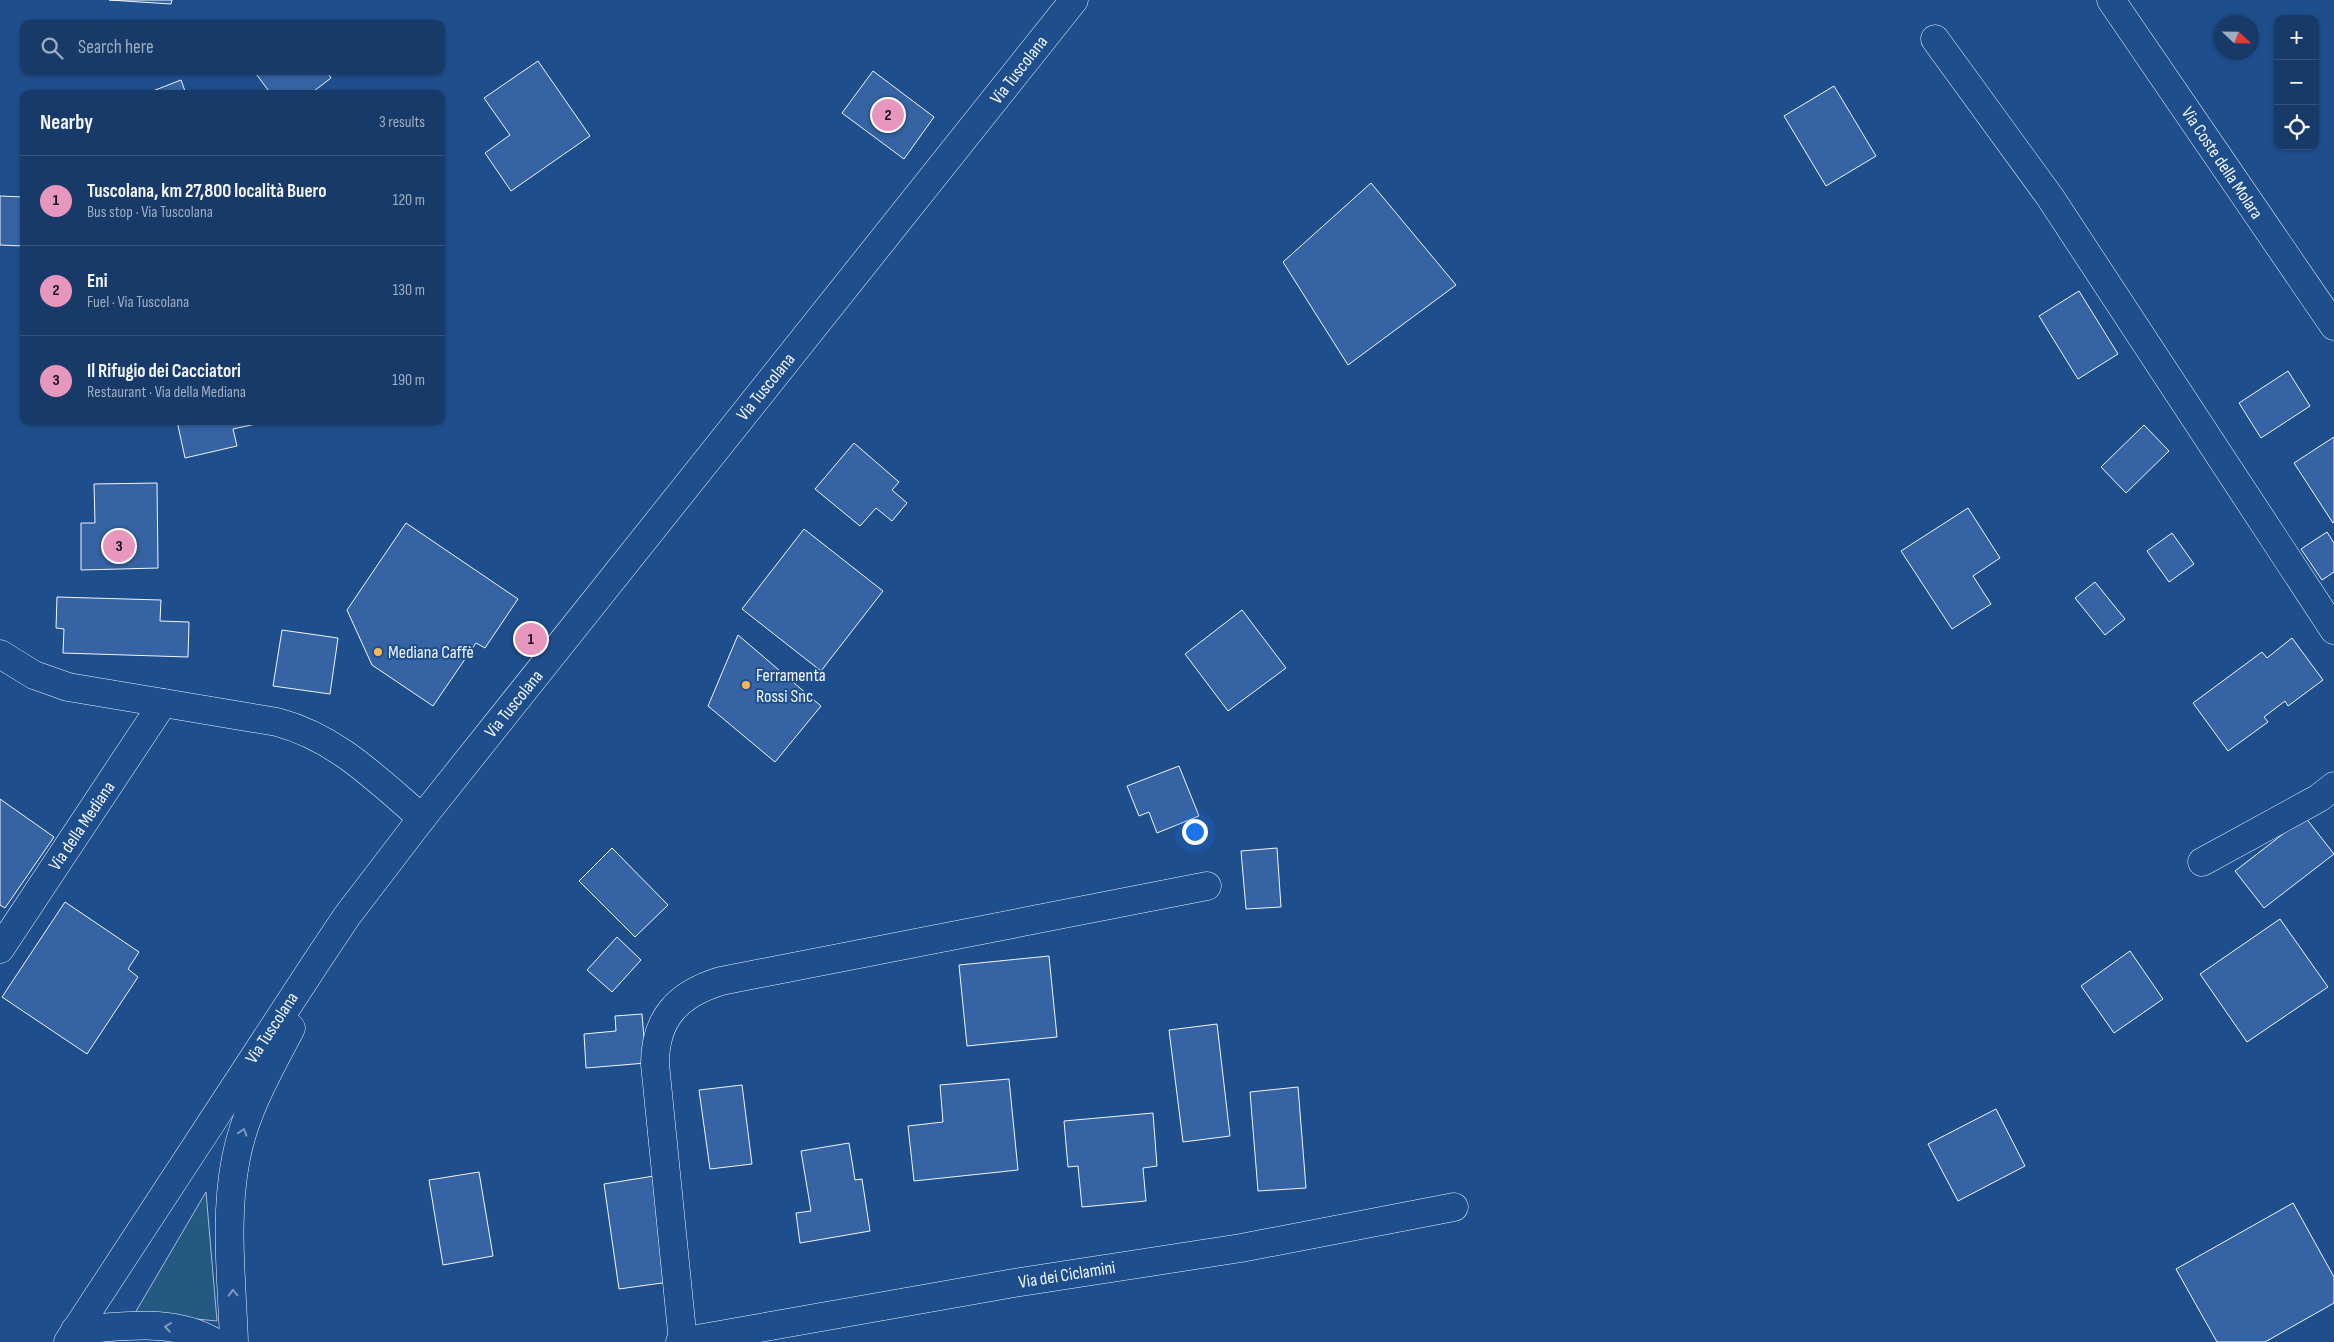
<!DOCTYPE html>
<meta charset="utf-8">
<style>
:root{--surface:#173a69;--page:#244571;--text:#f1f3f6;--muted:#9eadc0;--line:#36547d;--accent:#e797bd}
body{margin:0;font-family:"Sofia Sans Condensed",sans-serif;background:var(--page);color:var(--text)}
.controls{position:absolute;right:15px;top:15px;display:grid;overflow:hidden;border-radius:10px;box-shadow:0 1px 4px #0004}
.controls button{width:45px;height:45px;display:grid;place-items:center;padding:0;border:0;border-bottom:1px solid var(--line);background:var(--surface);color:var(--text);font:25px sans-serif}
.compass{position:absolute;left:2214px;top:15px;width:45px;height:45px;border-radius:50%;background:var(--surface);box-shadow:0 1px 4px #0004;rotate:112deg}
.you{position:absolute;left:1194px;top:831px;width:18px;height:18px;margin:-12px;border:4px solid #fff;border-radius:50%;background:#1a73e8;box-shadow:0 0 0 8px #1a73e833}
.badge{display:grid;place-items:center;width:32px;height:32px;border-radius:50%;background:var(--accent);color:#111;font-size:16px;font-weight:700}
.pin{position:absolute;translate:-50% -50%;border:2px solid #fff;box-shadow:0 1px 5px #0006}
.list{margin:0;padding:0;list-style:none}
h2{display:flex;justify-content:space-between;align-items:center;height:65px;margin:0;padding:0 20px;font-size:21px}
h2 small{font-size:16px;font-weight:400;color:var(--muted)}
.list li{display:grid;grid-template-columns:32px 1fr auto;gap:15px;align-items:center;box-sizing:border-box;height:90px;padding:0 20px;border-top:1px solid var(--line)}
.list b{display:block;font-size:19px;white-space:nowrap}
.list p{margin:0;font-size:16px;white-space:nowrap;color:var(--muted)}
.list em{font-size:16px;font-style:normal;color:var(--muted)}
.icon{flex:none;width:28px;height:28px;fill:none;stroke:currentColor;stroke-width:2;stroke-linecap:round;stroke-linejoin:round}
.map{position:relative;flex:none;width:2334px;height:1342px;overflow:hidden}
.search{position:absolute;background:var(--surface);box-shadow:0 1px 4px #0004;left:20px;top:20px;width:425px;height:55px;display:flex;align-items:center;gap:12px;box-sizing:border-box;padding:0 18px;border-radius:10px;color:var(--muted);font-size:19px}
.panel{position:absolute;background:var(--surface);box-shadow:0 1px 4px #0004;left:20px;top:90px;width:425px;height:335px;border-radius:10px}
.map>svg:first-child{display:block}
.green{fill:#245a82;stroke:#a8bbd7}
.building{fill:#3563a3;stroke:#f2f6ff}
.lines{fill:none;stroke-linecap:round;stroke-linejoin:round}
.street-casing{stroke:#f2f6ff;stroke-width:29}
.secondary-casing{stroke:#f2f6ff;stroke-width:29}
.street{stroke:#1f4e8c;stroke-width:28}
.secondary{stroke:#1f4e8c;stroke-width:28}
.oneway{stroke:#7e9ac0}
.poi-dot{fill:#ffb74d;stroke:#1f4e8c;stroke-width:2}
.labels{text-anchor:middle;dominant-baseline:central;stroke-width:4;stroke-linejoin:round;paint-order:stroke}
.street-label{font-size:18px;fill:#f2f6ff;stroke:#1f4e8c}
.poi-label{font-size:18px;fill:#f2f6ff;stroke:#1f4e8c;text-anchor:start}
</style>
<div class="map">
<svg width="2334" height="1342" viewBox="0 0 2334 1342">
<rect width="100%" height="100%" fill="#1f4e8c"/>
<path class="green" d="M206 1192 217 1321 135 1313Z"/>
<g class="building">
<path d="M109 0H172L171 4Z"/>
<path d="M538 61 590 136 511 191 485 153 510 135 484 98Z"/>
<path d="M254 71H327L331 78 310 94H271Z"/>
<path d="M873 71 934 117 904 159 842 113Z"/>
<path d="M181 80 186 94H145Z"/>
<path d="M1834 86 1876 156 1826 186 1784 116Z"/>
<path d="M1371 183 1456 285 1348 365 1283 262Z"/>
<path d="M0 196 24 197V246L0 245Z"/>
<path d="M2079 291 2118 354 2078 379 2039 316Z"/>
<path d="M2288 371 2310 406 2261 438 2239 403Z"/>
<path d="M177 421H256V424L233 429 237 446 185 458Z"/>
<path d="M2144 425 2169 451 2126 493 2101 467Z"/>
<path d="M2334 437V522L2333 523 2294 463Z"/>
<path d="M854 443 899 482 892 490 907 503 892 521 876 508 860 526 815 489Z"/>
<path d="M157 483 158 568 81 570V523H95L94 484Z"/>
<path d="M1968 508 2000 558 1973 576 1991 604 1952 629 1901 551Z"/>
<path d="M406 523 518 599 485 648 476 643 433 706 372 665 347 610Z"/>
<path d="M804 529 883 591 821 671 742 609Z"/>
<path d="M2327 532 2334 543V572L2322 580 2301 549Z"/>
<path d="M2172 533 2194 564 2169 582 2147 551Z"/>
<path d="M2095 582 2125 619 2105 635 2075 598Z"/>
<path d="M57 597 161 600 160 621 189 622 188 657 63 653 64 629 56 628Z"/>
<path d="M1242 610 1286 668 1228 711 1185 654Z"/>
<path d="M282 630 338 638 330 694 273 686Z"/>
<path d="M738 635 821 706 775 762 708 706Z"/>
<path d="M2292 638 2323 680 2288 706 2285 701 2264 717 2268 722 2228 751 2193 703 2262 652 2267 658Z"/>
<path d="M1179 766 1199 816 1157 833 1149 812 1139 816 1127 786Z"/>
<path d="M0 799 54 837 5 908 0 905Z"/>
<path d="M2305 817 2334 854 2264 908 2235 871Z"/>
<path d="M612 848 668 905 635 937 579 881Z"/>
<path d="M1277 848 1281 907 1246 909 1241 851Z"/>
<path d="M65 902 139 952 128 969 138 977 87 1054 2 997Z"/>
<path d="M2280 919 2328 987 2247 1042 2200 974Z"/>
<path d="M617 937 641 960 612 992 587 970Z"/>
<path d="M2130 951 2163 999 2114 1033 2081 986Z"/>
<path d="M1049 956 1057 1037 967 1046 959 965Z"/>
<path d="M642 1014 646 1063 586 1068 584 1034 616 1031 615 1016Z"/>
<path d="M1217 1024 1230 1136 1183 1142 1169 1030Z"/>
<path d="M1009 1079 1018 1170 914 1181 908 1126 943 1122 940 1085Z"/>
<path d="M742 1085 752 1164 710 1169 699 1090Z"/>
<path d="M1298 1087 1306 1188 1258 1191 1250 1092Z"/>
<path d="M1996 1109 2025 1166 1958 1201 1928 1144Z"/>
<path d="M1153 1113 1157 1166 1143 1168 1146 1201 1082 1207 1078 1166 1068 1167 1064 1121Z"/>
<path d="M849 1143 855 1180 862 1179 870 1231 800 1243 796 1213 811 1211 801 1151Z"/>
<path d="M479 1172 493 1256 443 1265 429 1180Z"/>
<path d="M654 1176 669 1282 619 1289 604 1184Z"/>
<path d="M2293 1203 2334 1277V1303L2265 1342H2217L2176 1269Z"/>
</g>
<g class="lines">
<defs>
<g id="street">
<path d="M2111 0 2334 326"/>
<path d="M1935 39 2050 197 2334 630"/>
<path d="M0 654 34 675 68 687 277 722C337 738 376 779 422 818"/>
<path d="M2202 862 2319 798 2334 786"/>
<path d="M0 949 163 703"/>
<path d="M680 1342 1014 1283 1241 1248 1454 1207"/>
<path d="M683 1342 655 1064C655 1018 678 994 721 981L1207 886"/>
</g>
<g id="secondary">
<path d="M75 1330C121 1327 172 1317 214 1342"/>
<path d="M68 1342 317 961 347 916 422 818 1074 0"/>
<path d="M234 1342C232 1282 224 1218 236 1158 245 1111 269 1070 291 1028"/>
</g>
</defs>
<use href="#street" class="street-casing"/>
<use href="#secondary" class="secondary-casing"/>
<use href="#street" class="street"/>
<use href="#secondary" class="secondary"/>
</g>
<defs><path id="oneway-chevron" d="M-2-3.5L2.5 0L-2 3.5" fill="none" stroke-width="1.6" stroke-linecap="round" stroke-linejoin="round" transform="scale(1.25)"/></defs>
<g class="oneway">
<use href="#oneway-chevron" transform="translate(243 1132) rotate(-73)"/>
<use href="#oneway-chevron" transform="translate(233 1293) rotate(-92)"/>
<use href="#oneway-chevron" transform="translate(168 1327) rotate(-172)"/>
</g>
<g class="poi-dot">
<circle cx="378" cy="652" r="5"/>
<circle cx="746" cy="685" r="5"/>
</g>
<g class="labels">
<g class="street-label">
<text transform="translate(1019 70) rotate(-52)">Via Tuscolana</text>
<text transform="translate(2222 163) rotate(56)">Via Coste della Molara</text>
<text transform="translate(766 387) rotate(-51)">Via Tuscolana</text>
<text transform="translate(514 704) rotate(-51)">Via Tuscolana</text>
<text transform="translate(82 826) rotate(-56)">Via della Mediana</text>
<text transform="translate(272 1028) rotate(-57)">Via Tuscolana</text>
<text transform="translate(1067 1275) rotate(-9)">Via dei Ciclamini</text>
</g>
<g class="poi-label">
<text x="388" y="652">Mediana Caffè</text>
<text x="756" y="675">Ferramenta<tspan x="756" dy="21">Rossi Snc</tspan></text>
</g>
</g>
</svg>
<div class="controls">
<button>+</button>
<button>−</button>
<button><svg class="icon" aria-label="locate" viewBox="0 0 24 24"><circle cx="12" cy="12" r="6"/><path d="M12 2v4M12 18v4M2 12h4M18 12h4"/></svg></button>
</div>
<svg class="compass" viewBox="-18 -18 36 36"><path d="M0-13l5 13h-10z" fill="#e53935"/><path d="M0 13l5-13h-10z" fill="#9eadc0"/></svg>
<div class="you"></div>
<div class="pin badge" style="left:531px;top:639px">1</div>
<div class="pin badge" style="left:888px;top:115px">2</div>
<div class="pin badge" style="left:119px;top:546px">3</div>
<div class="search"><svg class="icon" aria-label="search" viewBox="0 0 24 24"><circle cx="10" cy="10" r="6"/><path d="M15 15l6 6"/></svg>Search here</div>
<section class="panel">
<h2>Nearby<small>3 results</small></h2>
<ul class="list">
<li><span class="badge">1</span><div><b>Tuscolana, km 27,800 località Buero</b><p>Bus stop · Via Tuscolana</p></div><em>120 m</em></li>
<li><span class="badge">2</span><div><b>Eni</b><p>Fuel · Via Tuscolana</p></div><em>130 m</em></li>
<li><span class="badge">3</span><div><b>Il Rifugio dei Cacciatori</b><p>Restaurant · Via della Mediana</p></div><em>190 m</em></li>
</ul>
</section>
</div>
